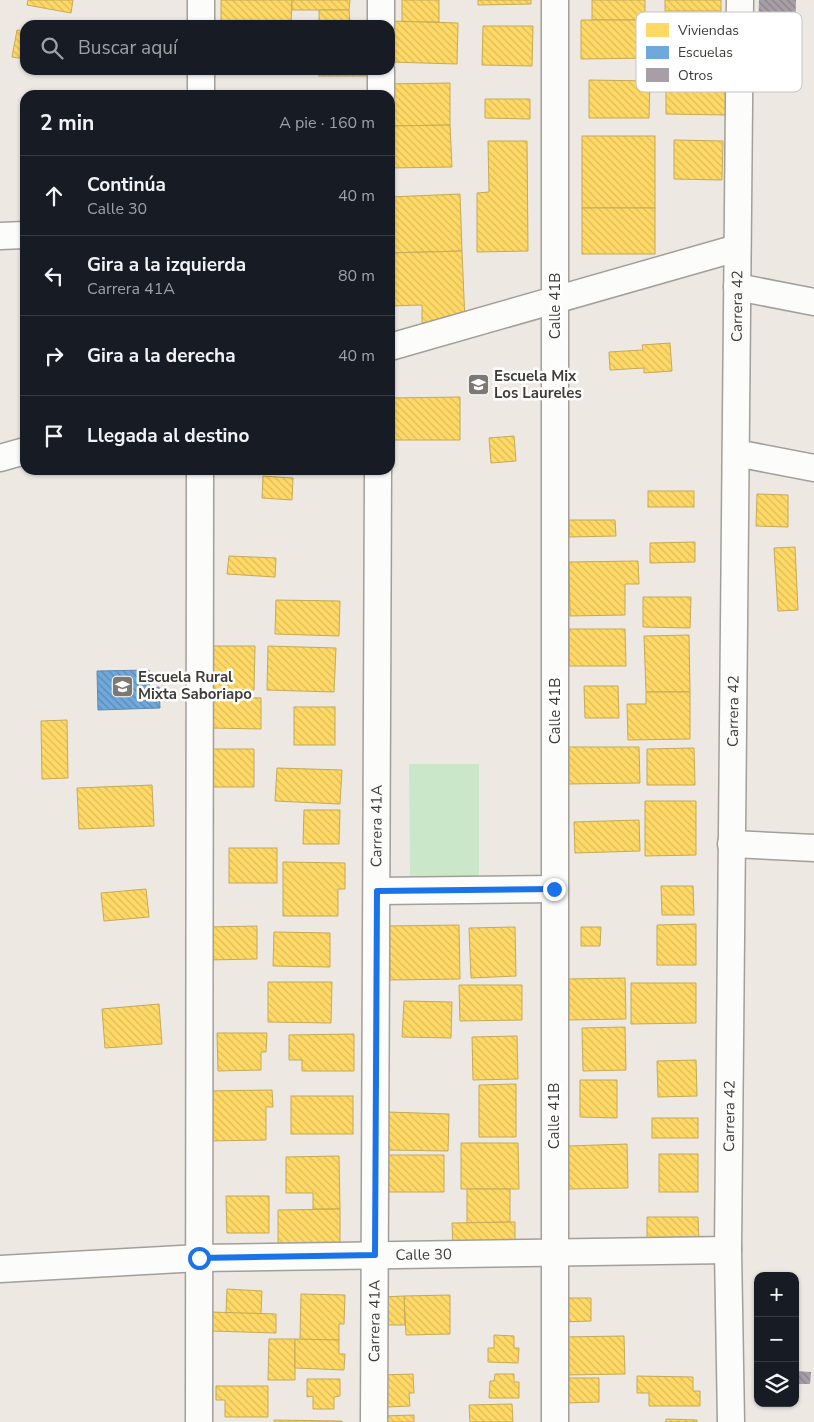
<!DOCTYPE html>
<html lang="es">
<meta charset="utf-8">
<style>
:root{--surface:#171b24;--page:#20242c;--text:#f1f3f6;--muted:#9ea1a6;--line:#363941}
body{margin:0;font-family:"Nunito Sans",sans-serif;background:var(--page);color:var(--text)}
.controls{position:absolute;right:15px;bottom:15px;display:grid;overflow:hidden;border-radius:10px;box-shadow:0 1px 4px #0004}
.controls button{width:45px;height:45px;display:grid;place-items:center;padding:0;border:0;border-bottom:1px solid var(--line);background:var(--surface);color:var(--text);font:25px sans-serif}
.stop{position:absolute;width:15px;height:15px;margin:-11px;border:4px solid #1a73e8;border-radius:50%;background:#fff}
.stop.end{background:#1a73e8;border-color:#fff;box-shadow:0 1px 5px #0008}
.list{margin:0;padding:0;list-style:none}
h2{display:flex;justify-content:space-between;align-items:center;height:65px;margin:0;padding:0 20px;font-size:21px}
h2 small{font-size:16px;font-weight:400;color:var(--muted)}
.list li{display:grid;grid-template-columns:32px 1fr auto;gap:15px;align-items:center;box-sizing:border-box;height:80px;padding:0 20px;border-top:1px solid var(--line)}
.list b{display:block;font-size:19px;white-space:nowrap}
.list p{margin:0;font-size:16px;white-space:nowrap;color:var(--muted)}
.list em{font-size:16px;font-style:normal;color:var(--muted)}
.icon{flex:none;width:28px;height:28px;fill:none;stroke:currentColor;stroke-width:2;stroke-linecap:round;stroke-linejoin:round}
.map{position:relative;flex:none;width:814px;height:1422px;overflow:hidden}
.search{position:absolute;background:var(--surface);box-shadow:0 1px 4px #0004;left:20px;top:20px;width:375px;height:55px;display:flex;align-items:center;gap:12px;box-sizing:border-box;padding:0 18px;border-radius:15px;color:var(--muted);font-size:19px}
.panel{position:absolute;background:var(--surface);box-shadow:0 1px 4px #0004;left:20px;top:90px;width:375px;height:385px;border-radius:15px}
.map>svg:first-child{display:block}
.green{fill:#cae8c9}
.homes{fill:url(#homes-back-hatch);stroke:#c5aa58}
.schools{fill:url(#schools-back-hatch);stroke:#6188ab}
.building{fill:url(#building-back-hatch)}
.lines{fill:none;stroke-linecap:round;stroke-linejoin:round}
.street-casing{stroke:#a29f9a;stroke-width:29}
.street{stroke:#fcfcfb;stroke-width:26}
.route{stroke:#1a73e8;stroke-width:6}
.labels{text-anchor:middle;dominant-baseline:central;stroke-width:5;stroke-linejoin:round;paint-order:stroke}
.street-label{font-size:15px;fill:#3f3c38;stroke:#fff}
.poi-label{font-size:15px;font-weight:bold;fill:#3f3c38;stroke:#fff;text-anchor:start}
.key{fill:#fff;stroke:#c5c4c3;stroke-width:1}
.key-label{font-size:14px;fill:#3f3c38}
</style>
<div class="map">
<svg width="814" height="1422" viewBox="0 0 814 1422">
<defs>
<pattern id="homes-back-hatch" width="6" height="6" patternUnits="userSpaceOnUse" patternTransform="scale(1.25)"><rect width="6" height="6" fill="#ffd966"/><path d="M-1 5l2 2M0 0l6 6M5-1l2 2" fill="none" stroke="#dcbb59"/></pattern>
<pattern id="schools-back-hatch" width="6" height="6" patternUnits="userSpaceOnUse" patternTransform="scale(1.25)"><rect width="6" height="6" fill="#6fa8dc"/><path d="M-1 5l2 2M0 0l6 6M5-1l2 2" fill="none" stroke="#5d8ab3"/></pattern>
<pattern id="building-back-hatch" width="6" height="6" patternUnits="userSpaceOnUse" patternTransform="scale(1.25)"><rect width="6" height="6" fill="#a89ea7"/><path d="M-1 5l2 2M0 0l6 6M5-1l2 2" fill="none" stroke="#8a8289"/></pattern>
</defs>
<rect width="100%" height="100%" fill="#ede9e2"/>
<path class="green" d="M409 764H479V877H410Z"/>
<g class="homes">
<path d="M28 0H73L71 13 27 5Z"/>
<path d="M221 0H292L291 25H221Z"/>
<path d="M292 0H350L349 10H292Z"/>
<rect x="402" y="0" width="37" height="22"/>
<path d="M478 0H531V4L478 5Z"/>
<rect x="592" y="0" width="53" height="20"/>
<rect x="665" y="0" width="56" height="11"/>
<path d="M319 10H349L350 25H319Z"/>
<path d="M581 20H655L656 58 581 59Z"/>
<path d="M389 21 458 23 457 64 390 62V25Z"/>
<path d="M483 26H533L532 66 482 65Z"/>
<path d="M17 30 25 31V59L12 57Z"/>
<rect x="319" y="70" width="48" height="6"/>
<path d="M666 78 728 79 727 115 666 114Z"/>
<path d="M589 80 650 81 649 118H589Z"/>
<path d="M450 83V125L390 126V95L382 84Z"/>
<path d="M485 99H530V119L485 118Z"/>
<path d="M450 125 452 167 390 168V126Z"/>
<rect x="582" y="136" width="73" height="72"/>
<path d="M674 140 723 141 722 180 674 179Z"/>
<path d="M488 141H527L528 251 477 252V193L489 192Z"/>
<path d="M460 194 462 251 390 253V197Z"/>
<rect x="582" y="208" width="73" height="46"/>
<path d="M462 251 465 321 422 323V305L390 306V253Z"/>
<path d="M670 343 672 371 644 373V368L610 370 609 352 643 350 642 345Z"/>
<path d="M460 397V440H390V398Z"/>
<path d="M514 436 516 461 491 463 489 438Z"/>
<path d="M263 476 293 478 292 500 262 498Z"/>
<rect x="648" y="491" width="46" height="16"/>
<path d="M757 494 788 495V527L756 526Z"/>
<path d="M569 520H615L616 536 569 537Z"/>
<path d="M695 542V562L650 563V543Z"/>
<path d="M795 547 798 610 778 611 774 548Z"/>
<path d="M229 556 276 558 275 577 227 574Z"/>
<path d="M638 561 639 584H625V615L570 616 569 562Z"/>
<path d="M643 597H691L690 628 643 627Z"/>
<path d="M276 600 340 601 339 636 275 634Z"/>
<path d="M569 629H625L626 666H569Z"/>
<path d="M689 635 690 692H646L644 636Z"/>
<path d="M210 646H255L254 690 210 689Z"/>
<path d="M268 646 336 648 334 692 267 690Z"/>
<path d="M584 686H618L619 718H585Z"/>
<path d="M646 692H690V739L628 740 627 704H646Z"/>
<path d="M211 697 261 698V729L211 728Z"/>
<rect x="294" y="707" width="41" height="38"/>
<path d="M67 720 68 778 42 779 41 721Z"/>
<path d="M568 747H639L640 783 568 784Z"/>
<path d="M694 748 695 785H647V749Z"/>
<path d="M205 749H254V787H204Z"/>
<path d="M277 768 342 770 340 804 275 801Z"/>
<path d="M152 785 154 826 79 829 77 788Z"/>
<path d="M645 801H696V855L645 856Z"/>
<path d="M304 810H340L339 844H303Z"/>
<path d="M639 820 640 851 575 853 574 822Z"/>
<rect x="229" y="848" width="48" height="35"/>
<path d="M283 862 345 863V889H338V916H283Z"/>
<path d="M661 886H693L694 915H662Z"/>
<path d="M146 889 149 917 104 921 101 893Z"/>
<path d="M696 924V965H657V925Z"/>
<path d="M459 925 460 979 390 980 389 926Z"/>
<path d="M257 926V959L208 960V927Z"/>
<path d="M515 927 516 976 471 978 469 928Z"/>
<path d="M581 927H601L600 946H581Z"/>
<path d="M274 932 330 933V967L273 966Z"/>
<path d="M625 978 626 1019 567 1020V979Z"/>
<path d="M268 982H332L331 1023 268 1022Z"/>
<path d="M631 983H696V1023L631 1024Z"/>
<path d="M459 985H522V1020L460 1021Z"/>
<path d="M404 1001 452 1002 451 1038 402 1037Z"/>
<path d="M159 1004 162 1044 105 1048 102 1009Z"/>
<path d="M625 1027 626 1070 583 1071 582 1028Z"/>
<path d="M217 1033H267L266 1052H261V1070L218 1071Z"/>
<path d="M354 1034V1071H302V1060H289V1035Z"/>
<path d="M517 1036 518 1079 473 1080 472 1037Z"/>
<path d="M696 1060 697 1096 658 1097 657 1061Z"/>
<path d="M580 1080H617V1118L580 1117Z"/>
<path d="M516 1084V1137H479V1085Z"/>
<path d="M272 1090 273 1107H266V1140L209 1141 208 1091Z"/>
<rect x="291" y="1096" width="62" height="38"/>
<path d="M387 1112 449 1114 448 1151 387 1150Z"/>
<rect x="652" y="1118" width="46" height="20"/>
<path d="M461 1143H518L519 1189H461Z"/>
<path d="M627 1144 628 1188 569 1189 568 1146Z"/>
<rect x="659" y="1154" width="39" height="38"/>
<path d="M388 1155H444V1192H387Z"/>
<path d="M339 1156 340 1209H313V1193H286V1157Z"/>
<path d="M467 1189H510V1222L467 1223Z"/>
<path d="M226 1196H269V1233H227Z"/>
<path d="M340 1209V1244L278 1245V1210Z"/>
<path d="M647 1217H698L699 1242 647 1243Z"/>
<path d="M515 1222V1246L453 1247 452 1223Z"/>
<path d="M227 1289 262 1291 261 1314 226 1313Z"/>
<path d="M301 1294 345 1295 344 1324H339V1340H300Z"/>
<path d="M450 1295V1334L406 1335 404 1296Z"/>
<path d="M404 1296 405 1325H382V1297Z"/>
<path d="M560 1298H591V1321L560 1322Z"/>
<path d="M211 1312 276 1314V1333L211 1331Z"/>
<path d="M494 1335 514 1336V1348H519L518 1363 488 1362V1348H494Z"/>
<path d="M624 1336 625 1374 563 1375 562 1337Z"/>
<path d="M269 1339H295V1380H268Z"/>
<path d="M295 1339 339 1340V1354H345L344 1370 295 1368Z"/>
<path d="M413 1374 414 1393H409L410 1406 387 1407V1392L380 1375Z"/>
<path d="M495 1374H514V1382H519V1398H489L490 1381H494Z"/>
<path d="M637 1376 693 1377V1391H700V1406H649V1393H637Z"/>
<path d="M567 1378H599V1402L567 1403Z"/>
<path d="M307 1379H340V1396L334 1397V1409H313V1396L307 1397Z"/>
<path d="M216 1386H268V1417H225V1400H216Z"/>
<path d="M512 1404 513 1422H470L469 1405Z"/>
<path d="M414 1415V1422H383V1416Z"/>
<path d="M666 1419 697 1420V1422H666Z"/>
<path d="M274 1420 342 1421V1422H274Z"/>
</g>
<path class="schools" d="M149 670 150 688 159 687 160 708 98 710 97 671Z"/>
<g class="building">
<path d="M759 0H796L794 76 757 75Z"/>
<path d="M795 1371 811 1372 810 1384H795Z"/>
</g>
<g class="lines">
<defs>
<g id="street">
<path d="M555 0V1422"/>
<path d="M201 25V0"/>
<path d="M381 25V0"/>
<path d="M201 95V70"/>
<path d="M381 95V70"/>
<path d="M0 236 25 235"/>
<path d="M737 287 814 302"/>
<path d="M390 347 737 248"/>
<path d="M736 453 814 468"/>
<path d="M0 458 25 451"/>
<path d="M731 844 814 848"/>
<path d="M377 891 554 889"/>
<path id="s1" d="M0 1269 199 1258 728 1250"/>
<path d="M199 1422 200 470"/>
<path id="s2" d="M374 1422 378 470"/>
<path id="s3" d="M731 1422 728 1250 740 0"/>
</g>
</defs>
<use href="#street" class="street-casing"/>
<use href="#street" class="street"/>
</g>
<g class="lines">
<path class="route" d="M199 1258 375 1255 377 891 554 889"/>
</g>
<defs>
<symbol id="school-square" viewBox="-11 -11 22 22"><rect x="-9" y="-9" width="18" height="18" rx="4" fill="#7c7974" stroke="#fff"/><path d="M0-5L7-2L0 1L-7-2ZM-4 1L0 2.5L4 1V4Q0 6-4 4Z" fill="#fff"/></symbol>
</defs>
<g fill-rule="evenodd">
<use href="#school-square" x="466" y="372" width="25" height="25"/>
<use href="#school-square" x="110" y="674" width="25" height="25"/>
</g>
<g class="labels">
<g class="street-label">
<text transform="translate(555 306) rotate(-90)">Calle 41B</text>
<text stroke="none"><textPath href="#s3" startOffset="1116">Carrera 42</textPath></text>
<text transform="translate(555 711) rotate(-90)">Calle 41B</text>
<text stroke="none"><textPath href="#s3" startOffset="711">Carrera 42</textPath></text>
<text stroke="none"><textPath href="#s2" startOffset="596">Carrera 41A</textPath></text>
<text transform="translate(554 1116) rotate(-90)">Calle 41B</text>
<text stroke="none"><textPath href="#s3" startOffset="306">Carrera 42</textPath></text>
<text stroke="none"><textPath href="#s1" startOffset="424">Calle 30</textPath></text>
<text stroke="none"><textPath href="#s2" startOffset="101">Carrera 41A</textPath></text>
</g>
<g class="poi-label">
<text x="494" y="376">Escuela Mix<tspan x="494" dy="17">Los Laureles</tspan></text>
<text x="138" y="677">Escuela Rural<tspan x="138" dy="17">Mixta Saboriapo</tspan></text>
</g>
</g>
<rect x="636" y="12" width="166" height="80" rx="8" class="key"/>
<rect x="646" y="23" width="23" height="14" fill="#ffd966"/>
<rect x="646" y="46" width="23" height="13" fill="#6fa8dc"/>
<rect x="646" y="68" width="23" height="14" fill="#a89ea7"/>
<g class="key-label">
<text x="678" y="35">Viviendas</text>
<text x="678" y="57">Escuelas</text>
<text x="678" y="80">Otros</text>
</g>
</svg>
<div class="controls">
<button>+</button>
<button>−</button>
<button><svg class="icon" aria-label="layers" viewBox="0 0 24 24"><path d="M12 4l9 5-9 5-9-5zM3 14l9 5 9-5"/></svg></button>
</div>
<div class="stop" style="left:199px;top:1258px"></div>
<div class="stop end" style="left:554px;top:889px"></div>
<div class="search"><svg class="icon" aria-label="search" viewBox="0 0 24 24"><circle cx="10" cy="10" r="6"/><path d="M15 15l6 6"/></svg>Buscar aquí</div>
<section class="panel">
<h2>2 min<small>A pie · 160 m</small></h2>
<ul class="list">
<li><svg class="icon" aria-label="ahead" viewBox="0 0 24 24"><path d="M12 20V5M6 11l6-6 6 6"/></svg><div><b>Continúa</b><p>Calle 30</p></div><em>40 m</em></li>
<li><svg class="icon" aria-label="left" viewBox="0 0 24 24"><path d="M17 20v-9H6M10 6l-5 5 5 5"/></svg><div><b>Gira a la izquierda</b><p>Carrera 41A</p></div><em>80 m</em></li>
<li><svg class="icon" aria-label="right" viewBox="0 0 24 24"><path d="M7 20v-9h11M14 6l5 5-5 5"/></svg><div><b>Gira a la derecha</b></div><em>40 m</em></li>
<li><svg class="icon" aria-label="arrive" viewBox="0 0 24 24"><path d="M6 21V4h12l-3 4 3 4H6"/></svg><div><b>Llegada al destino</b></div></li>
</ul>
</section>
</div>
